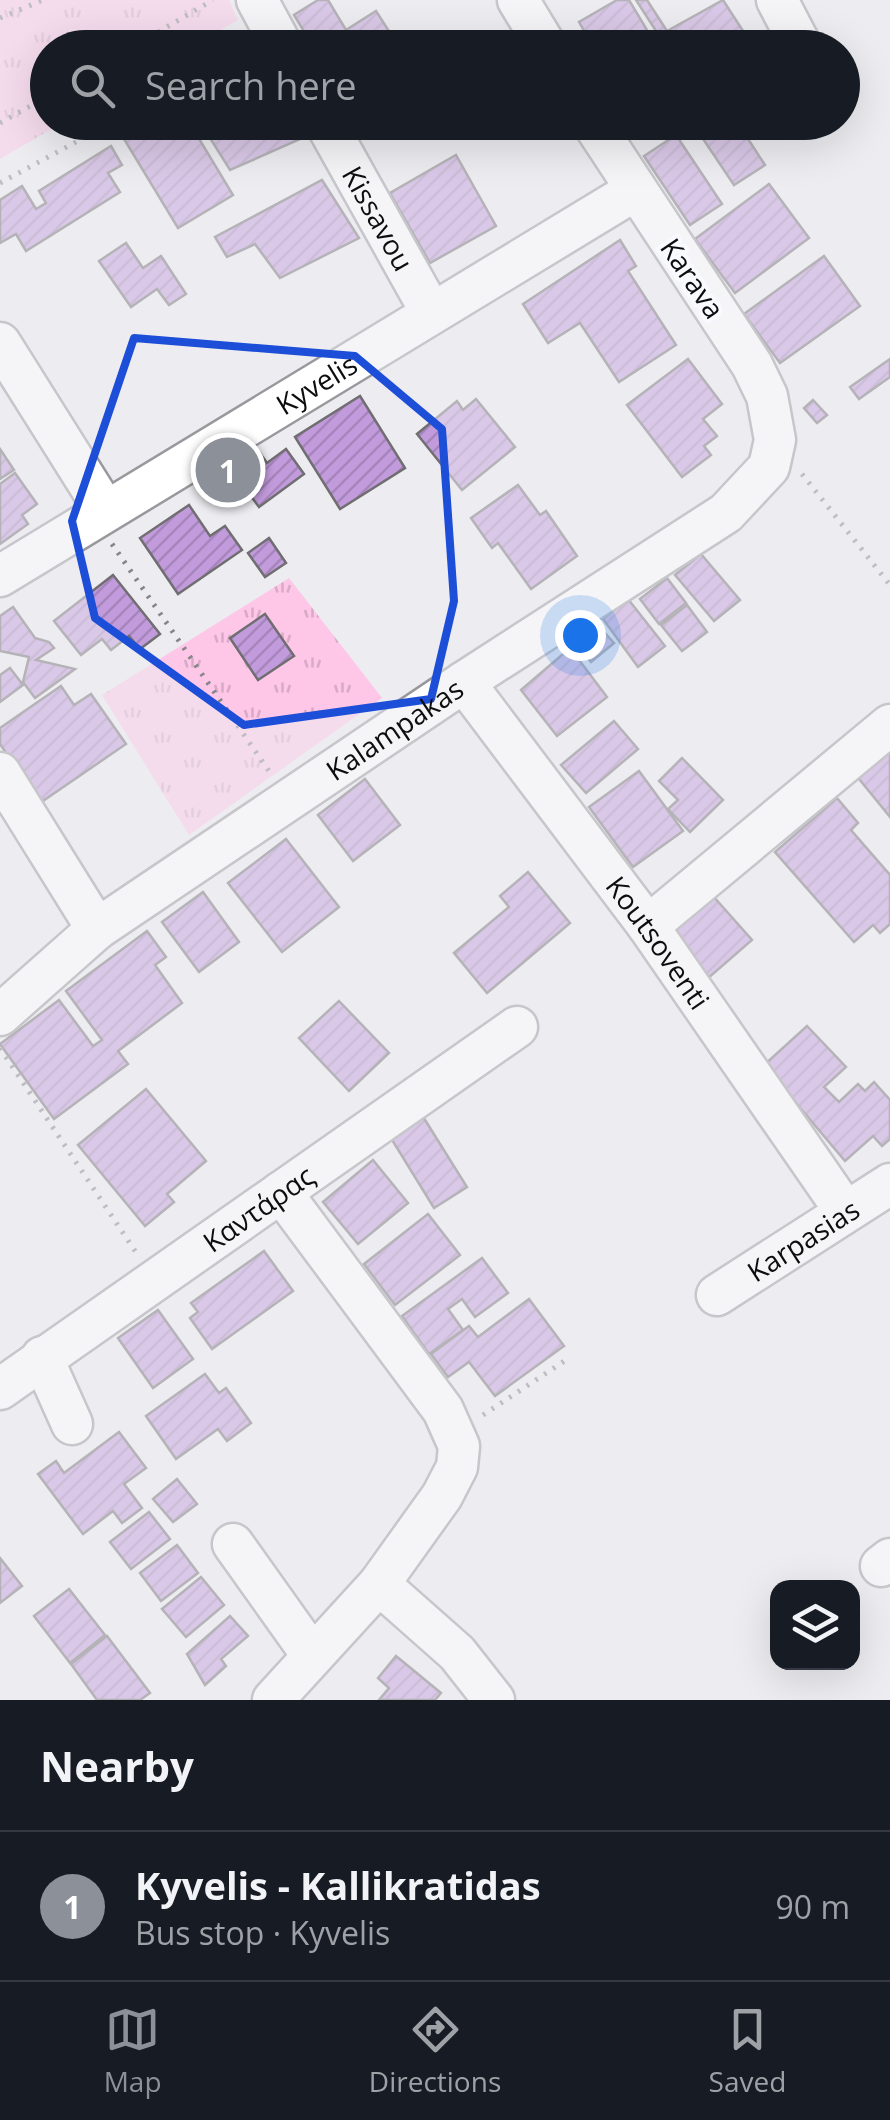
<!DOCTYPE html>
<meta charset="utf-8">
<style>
:root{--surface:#171b24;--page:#242831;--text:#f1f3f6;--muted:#9ea1a6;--line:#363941;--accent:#8c9099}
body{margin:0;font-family:"Open Sans",sans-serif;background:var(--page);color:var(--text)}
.controls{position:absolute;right:30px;bottom:30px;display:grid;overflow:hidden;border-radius:20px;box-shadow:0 10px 40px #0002}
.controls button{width:90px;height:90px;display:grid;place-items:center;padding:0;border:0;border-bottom:2px solid var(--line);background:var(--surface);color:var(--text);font:50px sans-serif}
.you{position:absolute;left:580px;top:635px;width:35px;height:35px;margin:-25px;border:8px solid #fff;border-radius:50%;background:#1a73e8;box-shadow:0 0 0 15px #1a73e833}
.badge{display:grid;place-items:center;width:65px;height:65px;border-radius:50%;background:var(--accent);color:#fff;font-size:32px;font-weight:700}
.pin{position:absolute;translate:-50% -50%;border:5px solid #fff;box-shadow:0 2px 10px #0006}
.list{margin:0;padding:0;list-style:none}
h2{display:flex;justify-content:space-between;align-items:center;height:130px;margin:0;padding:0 40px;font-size:42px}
h2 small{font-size:32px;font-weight:400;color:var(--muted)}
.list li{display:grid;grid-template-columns:65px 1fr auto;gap:30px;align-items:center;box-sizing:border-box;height:150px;padding:0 40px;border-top:2px solid var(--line)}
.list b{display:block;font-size:38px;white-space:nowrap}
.list p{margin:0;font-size:32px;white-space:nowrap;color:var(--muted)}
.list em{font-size:32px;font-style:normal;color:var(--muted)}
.icon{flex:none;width:55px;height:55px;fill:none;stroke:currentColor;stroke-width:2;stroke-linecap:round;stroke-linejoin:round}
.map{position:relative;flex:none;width:890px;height:1700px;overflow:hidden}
.search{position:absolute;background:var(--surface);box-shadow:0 10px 40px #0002;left:30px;right:30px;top:30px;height:110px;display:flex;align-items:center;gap:25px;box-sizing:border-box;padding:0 35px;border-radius:55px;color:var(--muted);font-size:38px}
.sheet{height:280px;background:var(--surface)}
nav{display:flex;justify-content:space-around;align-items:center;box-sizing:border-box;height:140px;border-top:2px solid var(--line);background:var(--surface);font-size:28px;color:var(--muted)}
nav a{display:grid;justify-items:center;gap:5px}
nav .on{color:var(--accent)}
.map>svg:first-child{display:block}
.park{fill:url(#park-tufts)}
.building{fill:url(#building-hatch);stroke:#716e72;stroke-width:2.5}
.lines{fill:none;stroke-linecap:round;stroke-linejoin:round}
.minor-casing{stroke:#98989d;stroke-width:45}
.path{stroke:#868689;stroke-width:5;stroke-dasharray:2.5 8;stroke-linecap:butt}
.minor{stroke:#fff;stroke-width:40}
.marked{fill:none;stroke:#1d4ed8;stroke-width:8;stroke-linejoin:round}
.labels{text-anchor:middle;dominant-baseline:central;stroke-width:8;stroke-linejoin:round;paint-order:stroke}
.street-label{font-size:28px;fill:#0d0d0e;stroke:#f9faff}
</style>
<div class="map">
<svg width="890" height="1700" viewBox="0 0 890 1700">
<defs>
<pattern id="park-tufts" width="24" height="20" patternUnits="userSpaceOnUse" patternTransform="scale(2.5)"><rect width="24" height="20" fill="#fec7e8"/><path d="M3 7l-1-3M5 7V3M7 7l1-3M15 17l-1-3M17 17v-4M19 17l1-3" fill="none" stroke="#d8aac6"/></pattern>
<pattern id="building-hatch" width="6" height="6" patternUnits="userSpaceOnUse" patternTransform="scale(2.5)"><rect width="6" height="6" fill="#c29bdc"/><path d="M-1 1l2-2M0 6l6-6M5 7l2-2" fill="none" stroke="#a684bc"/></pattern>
</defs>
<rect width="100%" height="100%" fill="#ececf1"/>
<g class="park">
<path d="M0 0H229L238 20 190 47 48 48V122L62 123 0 159Z"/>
<path d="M289 578 382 698 189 835 102 695Z"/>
</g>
<g class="building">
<path d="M318 0H328L346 30 376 11 392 36 374 48H314L294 15Z"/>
<path d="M617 0H629L653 40 640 48H594L579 22Z"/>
<path d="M636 0H647L667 31 723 0 745 34 729 48H667Z"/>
<path d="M152 122H189L233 195 178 228 124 139Z"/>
<path d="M200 122H299L307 136 230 170Z"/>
<path d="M737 122 765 165 734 185 693 124Z"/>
<path d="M676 135 722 204 690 225 644 156Z"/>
<path d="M111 146 122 165 108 173 120 192 26 251 16 234 0 243V200L22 186 36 209 46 203 39 191Z"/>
<path d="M456 155 496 226 430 263 390 193Z"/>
<path d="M322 180 359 238 280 278 255 244 227 257 215 237Z"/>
<path d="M769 184 809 238 735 293 695 239Z"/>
<path d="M620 240 636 266 628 271 676 345 619 382 580 323 548 343 523 304Z"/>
<path d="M126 243 143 268 161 256 186 294 169 305 157 289 131 307 99 261Z"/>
<path d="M824 256 860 306 780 363 744 314Z"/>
<path d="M688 359 722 404 703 419 717 436 704 446 711 455 682 477 627 405Z"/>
<path d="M890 359V377L859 399 850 387Z"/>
<path d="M360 396 405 468 340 509 295 437Z"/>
<path d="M476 399 515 447 462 490 417 434 457 401 463 410Z"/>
<path d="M813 400 827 415 817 423 804 408Z"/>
<path d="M0 449 14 470 0 479Z"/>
<path d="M286 449 304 474 259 507 241 483 250 477 240 464 258 450 267 463Z"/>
<path d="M15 473 37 504 22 515 28 524 0 544V484Z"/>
<path d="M518 485 540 515 546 511 577 556 531 589 498 543 492 548 471 518Z"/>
<path d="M189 505 210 536 225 526 242 550 178 594 140 538Z"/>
<path d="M269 538 286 563 265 577 248 553Z"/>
<path d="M701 554 740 600 714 621 675 575Z"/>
<path d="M113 575 160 634 140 649 129 636 111 650 102 639 81 655 54 621Z"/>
<path d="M667 578 686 603 659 624 640 599Z"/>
<path d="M628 599 665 646 638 667 603 619Z"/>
<path d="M687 605 707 632 682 651 661 625Z"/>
<path d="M13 607 35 638 49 642 54 648 36 660 75 669 35 698 23 682 29 657 0 651V616Z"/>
<path d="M265 614 294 656 258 680 230 638Z"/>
<path d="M596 623 614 643 591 662 574 642Z"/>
<path d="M570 648 607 697 557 736 521 690Z"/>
<path d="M10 668 23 685 0 702V675Z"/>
<path d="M61 686 74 705 91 694 126 744 40 803 0 744V728Z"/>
<path d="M614 721 638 749 586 793 561 765Z"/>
<path d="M890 746V817L855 774Z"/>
<path d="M682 758 723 800 690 832 668 809 678 800 659 781Z"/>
<path d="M639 771 683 831 633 867 589 807Z"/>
<path d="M365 779 400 825 353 861 318 815Z"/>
<path d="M837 798 858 823 851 830 890 875V924L880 933 873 925 854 942 775 852Z"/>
<path d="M286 839 339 907 282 952 228 883Z"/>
<path d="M528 872 570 923 487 993 454 953 509 907 500 896Z"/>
<path d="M203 892 239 942 199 972 162 922Z"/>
<path d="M713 896 752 940 699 986 660 943Z"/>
<path d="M147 931 166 957 155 965 182 1003 118 1051 128 1064 54 1119 0 1044 59 1000 93 1046 102 1040 66 991Z"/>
<path d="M339 1001 389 1053 349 1091 299 1038Z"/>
<path d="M807 1026 846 1067 824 1087 839 1102 858 1084 865 1091 874 1082 890 1100V1139L882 1146 873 1136 845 1161 764 1065Z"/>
<path d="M146 1089 206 1161 167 1194 174 1202 145 1226 78 1145Z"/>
<path d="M422 1115 467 1187 434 1208 389 1135Z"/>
<path d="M373 1160 408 1203 358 1244 323 1202Z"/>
<path d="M428 1214 460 1255 395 1305 364 1264Z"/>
<path d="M264 1251 293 1291 212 1349 190 1318 198 1312 191 1303Z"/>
<path d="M482 1258 508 1293 475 1317 462 1299 448 1309 463 1330 429 1354 402 1316Z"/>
<path d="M529 1299 564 1346 495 1396 469 1362 448 1377 431 1354 469 1326 478 1337Z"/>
<path d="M158 1310 193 1359 153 1388 118 1338Z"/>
<path d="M205 1374 219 1393 226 1388 251 1423 227 1441 218 1429 176 1459 146 1416Z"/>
<path d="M119 1432 146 1468 124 1484 142 1508 122 1523 113 1511 83 1534 38 1474 56 1461 64 1473Z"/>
<path d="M177 1479 197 1504 173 1522 153 1499Z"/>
<path d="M149 1512 170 1539 131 1569 110 1542Z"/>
<path d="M177 1545 198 1573 161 1601 140 1573Z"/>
<path d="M0 1558 22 1586 0 1603Z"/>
<path d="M201 1577 224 1605 186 1637 162 1609Z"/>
<path d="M69 1589 105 1635 70 1663 34 1616Z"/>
<path d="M230 1616 248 1636 221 1659 226 1666 205 1685 187 1654Z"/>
<path d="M107 1636 150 1693 140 1700H97L71 1664Z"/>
<path d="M396 1656 441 1693 435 1700H379L389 1688 378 1678Z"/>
</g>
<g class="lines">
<defs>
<g id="minor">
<path d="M257 0 283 48"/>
<path d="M518 0 547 48"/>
<path d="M777 0 802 48"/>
<path id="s1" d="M325 122 431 312"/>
<path d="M0 343 105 510"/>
<path id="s2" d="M0 576 634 191"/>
<path id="s3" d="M464 682 648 926 845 1211"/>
<path d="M0 773 97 929"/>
<path d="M648 926 890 725"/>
<path id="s4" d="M0 1015 97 929 464 682 726 513 769 467 775 440 767 396 752 365 592 122"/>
<path id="s5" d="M717 1295 890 1184"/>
<path d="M42 1357 72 1424"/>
<path id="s6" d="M0 1389 517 1027"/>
<path d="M233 1544 312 1655"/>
<path d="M881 1566 890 1559"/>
<path d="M379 1584 457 1653 494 1700"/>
<path d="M273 1700 379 1584 442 1496 457 1467 459 1446 443 1410 281 1192"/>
</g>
</defs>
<use href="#minor" class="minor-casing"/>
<g class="path">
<path d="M0 18 43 0"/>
<path d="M131 48 213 0"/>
<path d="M0 123 48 96"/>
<path d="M643 136 667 122"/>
<path d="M0 183 113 122"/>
<path d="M802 474 890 585"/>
<path d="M112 544 271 774"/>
<path d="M0 1048 137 1254"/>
<path d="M483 1415 569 1358"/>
</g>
<use href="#minor" class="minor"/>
</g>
<path d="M0 0H890V1700H0ZM134 338 355 356 442 429 454 601 431 699 244 725 95 618 72 521Z" fill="#ececf1" fill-opacity=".55" fill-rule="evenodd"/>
<path class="marked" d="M134 338 355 356 442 429 454 601 431 699 244 725 95 618 72 521Z"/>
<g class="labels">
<g class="street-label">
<text stroke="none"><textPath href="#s1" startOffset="110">Kissavou</textPath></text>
<text transform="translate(693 278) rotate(56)">Karava</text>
<text stroke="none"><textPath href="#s2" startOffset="370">Kyvelis</textPath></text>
<text stroke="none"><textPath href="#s4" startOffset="488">Kalampakas</textPath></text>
<text stroke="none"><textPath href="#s3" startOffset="325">Koutsoventi</textPath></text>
<text stroke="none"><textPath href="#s6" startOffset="315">Καντάρας</textPath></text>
<text stroke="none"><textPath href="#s5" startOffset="102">Karpasias</textPath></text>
</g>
</g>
</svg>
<div class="controls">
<button><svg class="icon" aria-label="layers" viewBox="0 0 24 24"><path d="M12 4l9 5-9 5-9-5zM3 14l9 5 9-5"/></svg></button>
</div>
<div class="you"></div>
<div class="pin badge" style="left:228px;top:470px">1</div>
<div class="search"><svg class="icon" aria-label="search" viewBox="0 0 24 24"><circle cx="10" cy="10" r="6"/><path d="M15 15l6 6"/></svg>Search here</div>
</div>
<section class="sheet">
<h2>Nearby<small></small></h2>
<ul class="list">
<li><span class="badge">1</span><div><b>Kyvelis - Kallikratidas</b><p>Bus stop · Kyvelis</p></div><em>90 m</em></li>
</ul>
</section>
<nav>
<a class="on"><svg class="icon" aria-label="map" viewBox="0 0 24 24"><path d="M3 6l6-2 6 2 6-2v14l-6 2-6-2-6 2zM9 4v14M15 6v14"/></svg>Map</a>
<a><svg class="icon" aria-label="directions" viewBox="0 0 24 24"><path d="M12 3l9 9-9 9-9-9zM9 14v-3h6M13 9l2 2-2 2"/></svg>Directions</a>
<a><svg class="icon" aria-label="saved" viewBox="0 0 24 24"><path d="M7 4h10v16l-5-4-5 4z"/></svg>Saved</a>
</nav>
